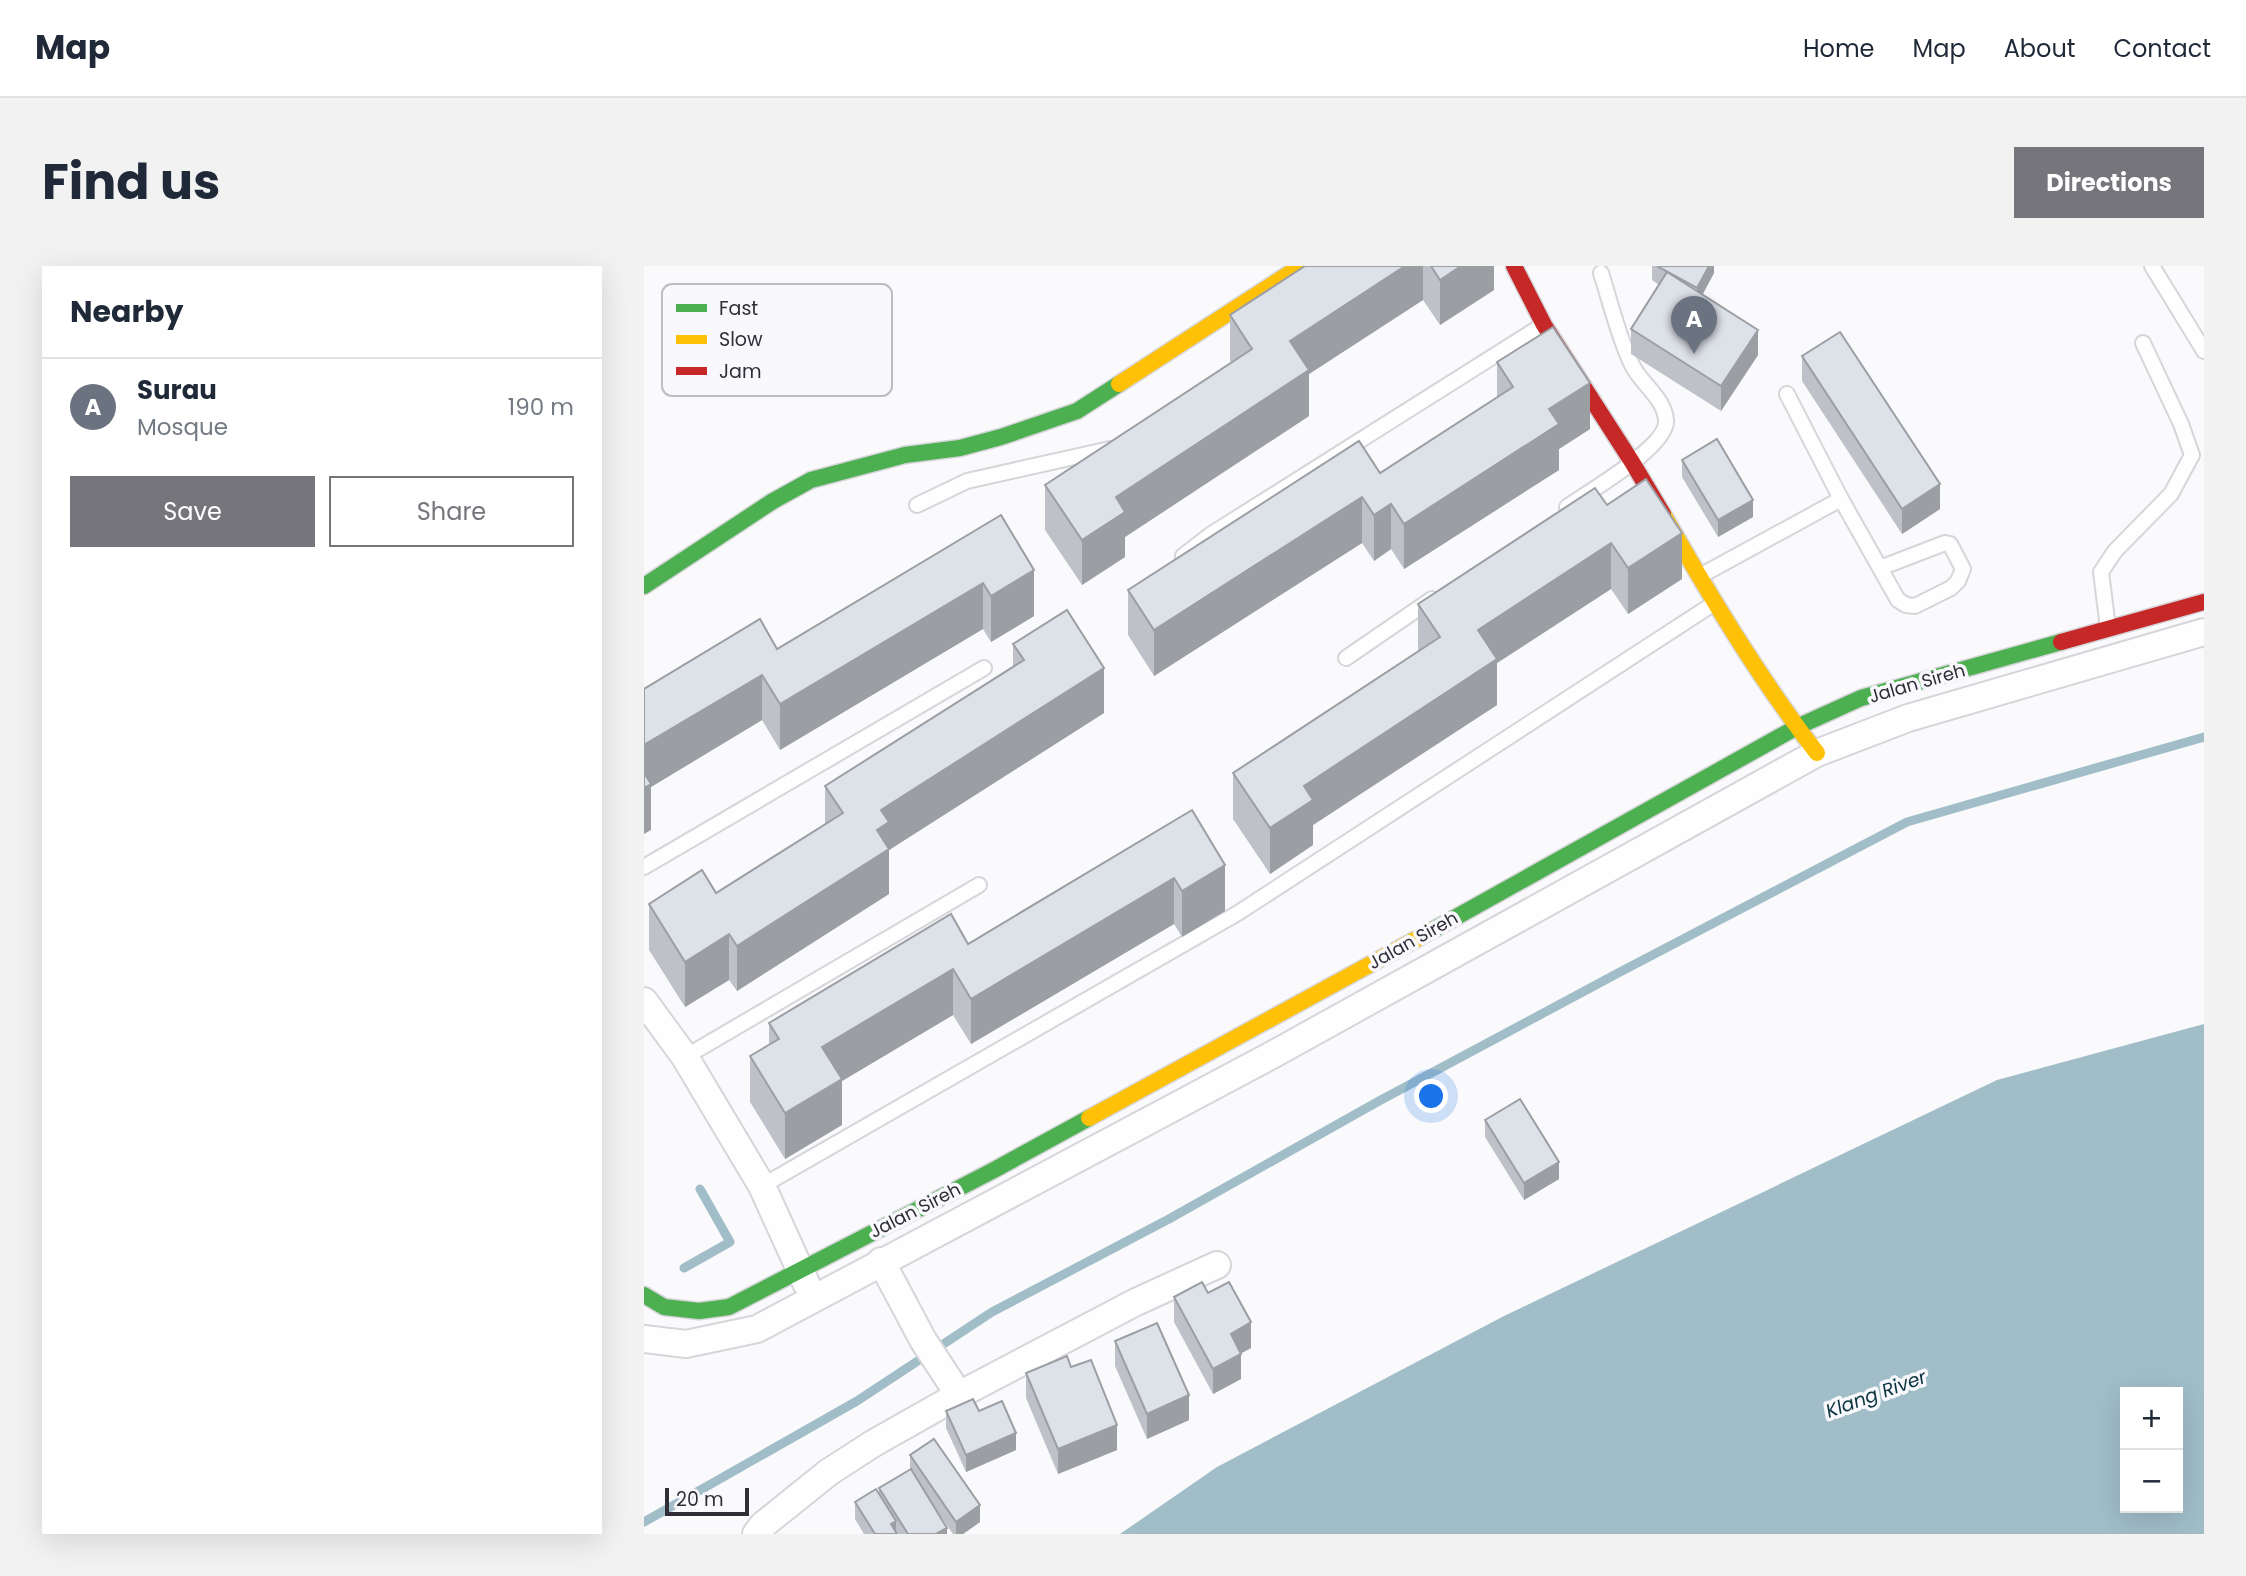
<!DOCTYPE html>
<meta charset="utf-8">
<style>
:root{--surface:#fff;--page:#f2f2f3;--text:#1f2937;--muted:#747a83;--line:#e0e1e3;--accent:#76757b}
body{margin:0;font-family:Poppins,sans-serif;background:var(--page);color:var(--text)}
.controls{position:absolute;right:21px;bottom:21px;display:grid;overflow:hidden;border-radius:0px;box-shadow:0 7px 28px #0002}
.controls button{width:63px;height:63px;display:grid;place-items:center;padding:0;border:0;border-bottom:2px solid var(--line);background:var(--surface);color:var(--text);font:35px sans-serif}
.scale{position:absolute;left:21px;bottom:18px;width:84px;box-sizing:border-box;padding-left:7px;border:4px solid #2f2e36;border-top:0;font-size:19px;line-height:24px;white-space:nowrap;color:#2f2e36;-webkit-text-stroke:5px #f9f9fd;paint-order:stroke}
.you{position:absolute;left:788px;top:831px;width:24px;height:24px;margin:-18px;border:5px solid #fff;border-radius:50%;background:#1a73e8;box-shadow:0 0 0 10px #1a73e833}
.badge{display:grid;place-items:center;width:46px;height:46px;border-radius:50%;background:var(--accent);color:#fff;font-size:23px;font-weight:700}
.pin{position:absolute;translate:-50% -58px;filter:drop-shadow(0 2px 4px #0008)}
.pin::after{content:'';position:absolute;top:37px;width:24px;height:21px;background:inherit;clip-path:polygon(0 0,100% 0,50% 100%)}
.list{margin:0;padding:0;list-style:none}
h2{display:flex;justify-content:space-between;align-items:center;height:91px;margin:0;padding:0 28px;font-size:30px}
h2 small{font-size:23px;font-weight:400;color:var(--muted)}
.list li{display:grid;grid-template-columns:46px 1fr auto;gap:21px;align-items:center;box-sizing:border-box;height:98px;padding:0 28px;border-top:2px solid var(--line)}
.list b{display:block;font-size:26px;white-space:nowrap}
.list p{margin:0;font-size:23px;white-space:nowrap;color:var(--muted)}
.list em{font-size:23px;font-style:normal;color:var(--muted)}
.actions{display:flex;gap:14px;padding:21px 28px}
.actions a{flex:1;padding:16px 0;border:2px solid var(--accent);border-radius:0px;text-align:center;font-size:24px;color:var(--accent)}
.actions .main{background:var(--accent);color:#fff}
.map{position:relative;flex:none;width:1560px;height:1268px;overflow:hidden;border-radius:0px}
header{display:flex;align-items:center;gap:42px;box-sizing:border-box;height:98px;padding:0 35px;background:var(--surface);border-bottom:2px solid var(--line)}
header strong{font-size:33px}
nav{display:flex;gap:38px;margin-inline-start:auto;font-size:24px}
.intro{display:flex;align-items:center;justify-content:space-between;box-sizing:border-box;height:168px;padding:0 42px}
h1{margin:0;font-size:49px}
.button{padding:18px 32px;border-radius:0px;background:var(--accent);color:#fff;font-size:24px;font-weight:700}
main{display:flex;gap:42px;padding:0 42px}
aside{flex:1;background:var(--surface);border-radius:0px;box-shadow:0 7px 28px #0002}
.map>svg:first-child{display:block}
.water{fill:#a0bdc8;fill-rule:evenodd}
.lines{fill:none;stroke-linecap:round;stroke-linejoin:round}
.stream{stroke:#a0bdc8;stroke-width:9}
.lane-casing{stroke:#d6d6da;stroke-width:18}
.street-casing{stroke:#d6d6da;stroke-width:30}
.fast-casing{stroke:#d6d6da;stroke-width:19}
.slow-casing{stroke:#d6d6da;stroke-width:19}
.jam-casing{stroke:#d6d6da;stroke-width:19}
.lane{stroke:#fefeff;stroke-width:14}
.street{stroke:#fefeff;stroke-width:26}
.fast{stroke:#4caf50;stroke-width:16}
.slow{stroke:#ffc107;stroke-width:16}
.jam{stroke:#c62828;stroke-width:16}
.wall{fill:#bec2c8}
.shaded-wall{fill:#9b9ea2}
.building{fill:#dde1e8;stroke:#9b9ea2;stroke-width:2}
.labels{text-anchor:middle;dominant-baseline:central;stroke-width:7;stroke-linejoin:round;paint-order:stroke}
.street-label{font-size:18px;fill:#2f2e36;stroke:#f9f9fd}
.water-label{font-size:19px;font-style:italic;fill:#0d3541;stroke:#f9f9fd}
.key{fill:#f9f9fd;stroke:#bcbcc1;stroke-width:2}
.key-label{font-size:19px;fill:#2f2e36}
</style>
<header>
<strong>Map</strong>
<nav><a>Home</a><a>Map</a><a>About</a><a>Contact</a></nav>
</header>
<div class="intro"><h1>Find us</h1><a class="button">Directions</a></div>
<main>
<aside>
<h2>Nearby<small></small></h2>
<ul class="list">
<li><span class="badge" style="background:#6b7280">A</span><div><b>Surau</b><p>Mosque</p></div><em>190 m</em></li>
</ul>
<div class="actions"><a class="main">Save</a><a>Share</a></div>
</aside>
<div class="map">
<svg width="1560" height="1268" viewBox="0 0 1560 1268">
<rect width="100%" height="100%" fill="#fafafc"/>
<path class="water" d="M1560 758V1268H476L573 1201 860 1050 1353 814ZM1481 1126H1534V1242H1481Z"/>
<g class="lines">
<g class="stream">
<path d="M40 1002 86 976 56 923"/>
<path d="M0 1256 213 1135 348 1046 525 953 735 835 976 706 1263 556 1560 471"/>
</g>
<defs>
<g id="lane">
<path d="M1508 0 1560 85"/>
<path d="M1197 233 1254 334 1262 339 1271 340 1307 322 1314 315 1319 303 1306 278 1301 277 1236 302"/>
<path d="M273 239 323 215 466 183"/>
<path d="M923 241C944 226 1025 180 1022 154 1020 131 997 118 988 99 975 73 966 35 957 7"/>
<path d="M539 290 566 269 899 59"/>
<path d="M1056 310 1197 233 1143 128"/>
<path d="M1464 362 1457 306 1471 285 1527 228 1548 189 1537 158 1499 77"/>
<path d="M702 392 788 333"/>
<path d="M0 601 340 402"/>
<path d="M41 791 335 619"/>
<path d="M118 920 594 647 1069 338"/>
</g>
<g id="street">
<path d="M0 735 41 791 118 920 162 1017"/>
<path d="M0 1073 42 1078 113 1063 628 789 1173 487 1264 452 1560 366"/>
<path d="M315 1129 492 1036 573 999"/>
<path d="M112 1268 119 1259 185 1206 230 1177 315 1129 279 1074 237 995"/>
</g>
<g id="fast">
<path d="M0 320 129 235 167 214 261 189 316 182 357 171 433 145 475 118"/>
<path d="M789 664 1153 461 1217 432 1417 376"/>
<path d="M0 1029 20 1041 55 1045 85 1041 350 904 445 852"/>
</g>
<g id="slow">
<path d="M475 118 657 0"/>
<path d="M1019 248C1066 330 1115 412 1173 487"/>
<path d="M445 852 789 664"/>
</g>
<g id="jam">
<path d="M870 0 900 59 988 196 1019 248"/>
<path d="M1417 376 1560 336"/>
</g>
</defs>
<use href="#lane" class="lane-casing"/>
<use href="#street" class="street-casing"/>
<use href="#fast" class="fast-casing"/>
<use href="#slow" class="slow-casing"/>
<use href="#jam" class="jam-casing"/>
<use href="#lane" class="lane"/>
<use href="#street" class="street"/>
<use href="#fast" class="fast"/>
<use href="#slow" class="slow"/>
<use href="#jam" class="jam"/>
</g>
<g class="wall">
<path d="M661 0H850V24L796 59 779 34 665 108V150L481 271V291L438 319 401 264V219L587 96 586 95V49Z"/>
<path d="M1008 0H1070V7L1058 29 1114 89 1077 145 987 88V63L1015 19 1008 14Z"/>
<path d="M1158 90 1296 243 1258 268 1158 115Z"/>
<path d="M853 96 946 163 915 183V204L760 303 747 283 730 295 718 277 510 410 484 369V324L736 207 853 132Z"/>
<path d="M1038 194 1109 251 1074 271 1038 211Z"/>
<path d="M963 239 1038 313 984 348 967 323 853 397V439L669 559V579L626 608 589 553V507L775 385 774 384V338Z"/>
<path d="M357 249 390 350 347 376 339 363 136 484 118 454 7 521V564L0 423 133 383Z"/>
<path d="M369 378 460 447 245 584V628L93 725 85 714 41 741 5 684V638L72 627 181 558V520L369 401Z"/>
<path d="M548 544 581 645 538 671 530 658 327 778 309 749 198 815V859L141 893 106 836V790L125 779V757L324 678Z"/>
<path d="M841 854 915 913 880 934 841 871Z"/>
<path d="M564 1027 607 1082 597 1087V1113L569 1128 530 1056V1031Z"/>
<path d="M471 1075 545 1154 503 1173 471 1100Z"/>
<path d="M427 1101 473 1184 414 1208 382 1132V1107Z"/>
<path d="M302 1145H335L372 1184 322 1206 302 1162Z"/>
<path d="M266 1189 336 1256 319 1268H309L287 1236 303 1268H220L211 1253V1236L235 1229V1222L266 1203Z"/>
</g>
<g class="shaded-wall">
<path d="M761 0H779V34L665 108V150L481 271V291L438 319V274L472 231 646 75Z"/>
<path d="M817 0H850V24L796 59V14Z"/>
<path d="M1065 0H1070V7L1053 39V22Z"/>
<path d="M1114 64V89L1077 145V120Z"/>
<path d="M946 117V163L915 183V204L760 303V258L905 143Z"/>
<path d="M1296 218V243L1258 268V243Z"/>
<path d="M718 231V277L510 410V364Z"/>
<path d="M1109 234V251L1074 271V254Z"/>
<path d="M747 238V283L730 295V249Z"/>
<path d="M1038 267V313L984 348V302Z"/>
<path d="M967 277V323L853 397V439L669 559V579L626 608V562L660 520 834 364Z"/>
<path d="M390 304V350L347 376V330Z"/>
<path d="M339 317V363L136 484V438Z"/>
<path d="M460 402V447L245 584V628L93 725V680L233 564 237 544Z"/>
<path d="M118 409V454L7 521V564L0 568V479Z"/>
<path d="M581 599V645L538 671V625Z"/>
<path d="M530 612V658L327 778V733Z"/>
<path d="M85 668V714L41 741V696Z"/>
<path d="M309 703V749L198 815V859L141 893V847L178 781Z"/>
<path d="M915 896V913L880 934V917Z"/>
<path d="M607 1056V1082L587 1093V1068Z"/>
<path d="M597 1088V1113L569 1128V1103Z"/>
<path d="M545 1129V1154L503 1173V1148Z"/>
<path d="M473 1159V1184L414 1208V1183Z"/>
<path d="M372 1167V1184L322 1206V1189Z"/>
<path d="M336 1239V1256L319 1268H312V1256Z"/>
<path d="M252 1255V1268L247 1258Z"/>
<path d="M303 1262V1268H292Z"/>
</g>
<g class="building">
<path d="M661 0H761L646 75 665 104 472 231 481 246 438 274 401 219 608 83 586 49Z"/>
<path d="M787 0H817L796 14Z"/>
<path d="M1013 0H1065L1053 22Z"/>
<path d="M1023 6 1114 64 1077 120 987 63Z"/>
<path d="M909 61 946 117 905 143 915 158 760 258 747 238 730 249 718 231 510 364 484 324 715 175 736 207 869 121 853 96Z"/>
<path d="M1196 66 1296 218 1258 243 1158 90Z"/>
<path d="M1073 173 1109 234 1074 254 1038 194Z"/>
<path d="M1002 213 1038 267 984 302 967 277 834 364 853 393 660 520 669 534 626 562 589 507 796 371 774 338 951 222 963 239Z"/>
<path d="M357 249 390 304 347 330 339 317 136 438 118 409 0 479V423L116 353 133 383Z"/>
<path d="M423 344 460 402 237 544 245 556 233 564 245 583 93 680 85 668 41 696 5 638 58 604 72 627 199 547 181 520 380 394 369 378Z"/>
<path d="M0 507 7 518 0 522Z"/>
<path d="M548 544 581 599 538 625 530 612 327 733 309 703 178 781 198 813 141 847 106 790 135 773 125 757 307 648 324 678Z"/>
<path d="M876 833 915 896 880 917 841 854Z"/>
<path d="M558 1016 564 1027 585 1016 607 1056 587 1068 597 1088 569 1103 530 1031Z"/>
<path d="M513 1057 545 1129 503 1148 471 1075Z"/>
<path d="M423 1090 427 1101 447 1094 473 1159 414 1183 382 1107Z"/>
<path d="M329 1133 335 1145 358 1135 372 1167 322 1189 302 1145Z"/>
<path d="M290 1173 336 1239 312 1256 266 1189Z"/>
<path d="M267 1203 303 1262 292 1268H264L235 1222Z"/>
<path d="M232 1223 252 1255 247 1258 253 1268H231L211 1236Z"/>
</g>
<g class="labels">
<g class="street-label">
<text transform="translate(1273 417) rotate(-16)">Jalan Sireh</text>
<text transform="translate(769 674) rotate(-29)">Jalan Sireh</text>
<text transform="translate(271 944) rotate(-27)">Jalan Sireh</text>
</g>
<g class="water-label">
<text transform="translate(1232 1128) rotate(-20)">Klang River</text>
</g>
</g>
<rect x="18" y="18" width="230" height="112" rx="10" class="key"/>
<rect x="32" y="38" width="31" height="8" fill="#4caf50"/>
<rect x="32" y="69" width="31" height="9" fill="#ffc107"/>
<rect x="32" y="101" width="31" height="8" fill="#c62828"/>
<g class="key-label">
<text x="75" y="49">Fast</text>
<text x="75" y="80">Slow</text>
<text x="75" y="112">Jam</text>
</g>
</svg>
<div class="controls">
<button>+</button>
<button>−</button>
</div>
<div class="scale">20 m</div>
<div class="you"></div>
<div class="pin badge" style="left:1050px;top:88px;background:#6b7280">A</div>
</div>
</main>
